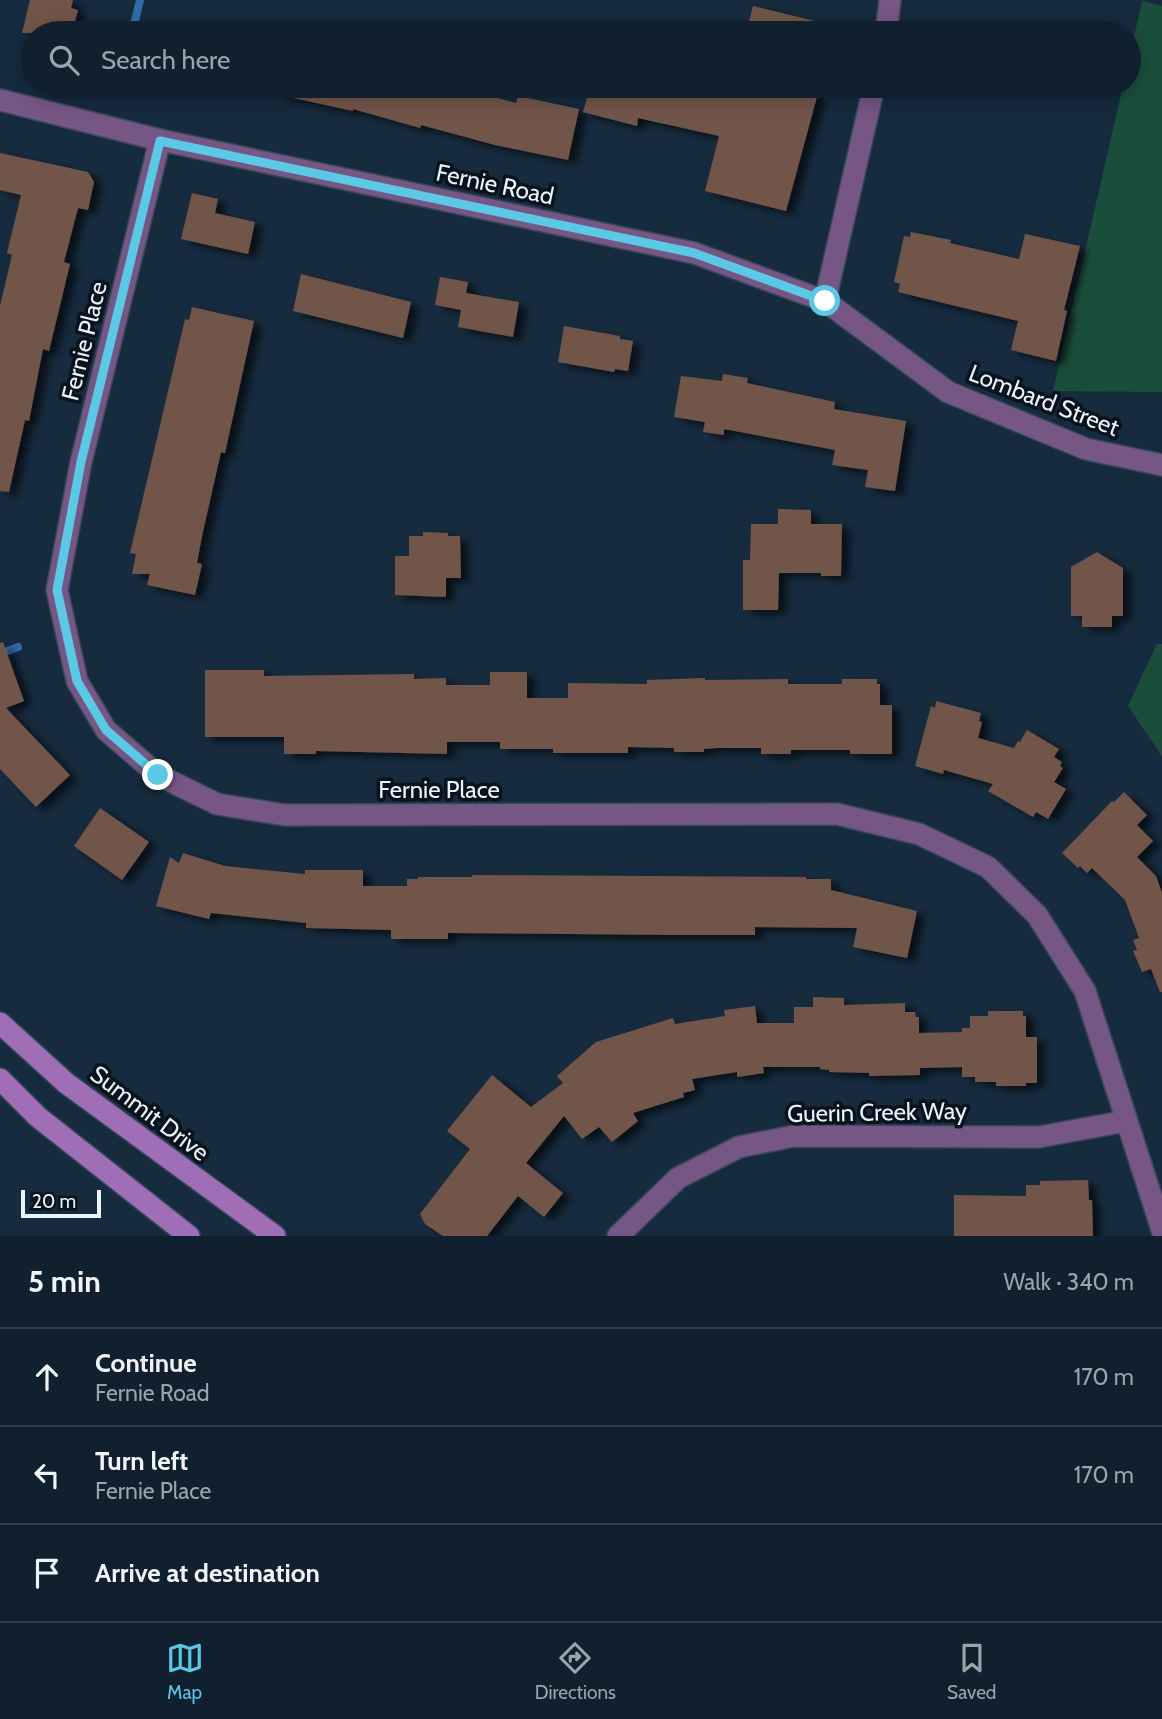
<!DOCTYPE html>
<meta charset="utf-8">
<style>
:root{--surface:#10202e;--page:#1e2d3a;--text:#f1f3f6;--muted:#9ca3aa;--line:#303e4a;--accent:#5bc8e6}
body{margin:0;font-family:Cabin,sans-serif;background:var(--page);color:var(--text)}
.scale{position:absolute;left:21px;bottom:18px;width:80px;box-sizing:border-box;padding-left:7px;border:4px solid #eaf4fe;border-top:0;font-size:19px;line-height:24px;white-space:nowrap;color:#eaf4fe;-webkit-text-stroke:5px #0a131b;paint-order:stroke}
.stop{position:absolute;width:21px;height:21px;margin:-16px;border:5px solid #5bc8e6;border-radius:50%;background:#fff}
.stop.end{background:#5bc8e6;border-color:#fff;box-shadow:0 2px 7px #0008}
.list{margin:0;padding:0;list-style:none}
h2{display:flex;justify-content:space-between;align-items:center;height:91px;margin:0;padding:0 28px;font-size:30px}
h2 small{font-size:23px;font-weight:400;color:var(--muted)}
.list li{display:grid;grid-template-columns:46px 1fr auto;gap:21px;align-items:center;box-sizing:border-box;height:98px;padding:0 28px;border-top:2px solid var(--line)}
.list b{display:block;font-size:26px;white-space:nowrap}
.list p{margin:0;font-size:23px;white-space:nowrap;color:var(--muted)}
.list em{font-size:23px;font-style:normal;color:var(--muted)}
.icon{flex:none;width:38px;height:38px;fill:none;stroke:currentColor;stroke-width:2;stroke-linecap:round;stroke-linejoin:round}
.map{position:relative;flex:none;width:1162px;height:1236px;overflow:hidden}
.search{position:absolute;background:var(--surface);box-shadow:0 4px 18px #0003;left:21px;right:21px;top:21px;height:77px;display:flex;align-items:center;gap:18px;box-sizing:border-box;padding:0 24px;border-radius:38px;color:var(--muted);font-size:26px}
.sheet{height:385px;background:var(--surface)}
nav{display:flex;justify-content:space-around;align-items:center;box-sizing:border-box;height:98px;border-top:2px solid var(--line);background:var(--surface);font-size:19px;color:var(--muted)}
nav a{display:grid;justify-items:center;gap:4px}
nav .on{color:var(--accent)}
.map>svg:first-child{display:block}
.green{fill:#1b4e3a}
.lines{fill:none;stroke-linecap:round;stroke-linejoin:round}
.stream{stroke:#326ba9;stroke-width:8}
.building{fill:#725449;filter:url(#shadow)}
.street-casing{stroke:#344759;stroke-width:24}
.secondary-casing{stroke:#344759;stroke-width:24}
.street{stroke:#755684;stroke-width:21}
.secondary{stroke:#9f6eb7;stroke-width:21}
.route{stroke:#5bc8e6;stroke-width:9}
.labels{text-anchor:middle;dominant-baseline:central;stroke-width:7;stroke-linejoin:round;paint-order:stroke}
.street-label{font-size:24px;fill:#eaf4fe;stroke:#0a131b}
</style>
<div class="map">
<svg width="1162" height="1236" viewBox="0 0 1162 1236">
<defs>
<filter id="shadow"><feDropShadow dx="8" dy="4.5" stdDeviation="3.5" flood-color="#0009"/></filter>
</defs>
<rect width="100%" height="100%" fill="#162b3e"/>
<g class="green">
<path d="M1142 1 1162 6V392L1053 391 1123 86H1129V60Z"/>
<path d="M1157 644H1162V756L1128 706Z"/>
</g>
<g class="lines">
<g class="stream">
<path d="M132 33 140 0"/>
<path d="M0 654 18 647"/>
</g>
</g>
<g class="building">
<path d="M30 0H73L71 8 78 10 72 33H22Z"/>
<path d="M753 6 831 25 830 33H746Z"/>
<path d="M281 86H453L516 103 518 96 579 109 568 160 495 145 421 125 420 128 353 109V111L280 95Z"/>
<path d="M590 86H787L818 93 786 211 705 191 719 136 638 118 637 126 583 112Z"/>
<path d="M0 153 88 172 94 182 88 210 78 208 64 262 70 264 49 351 43 349 29 421 25 420 9 492 0 491V306L12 255 7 253 21 195 0 190Z"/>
<path d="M192 193 218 199 215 213 255 222 248 254 181 239Z"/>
<path d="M911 232 951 240 950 243 1019 259 1025 234 1080 246 1064 310 1067 311 1056 361 1011 350 1018 321 898 292 900 284 894 282 904 236 910 237Z"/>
<path d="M301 274 411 302 403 338 293 311Z"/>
<path d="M440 277 468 282 466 293 519 302 513 337 458 327 461 310 435 305Z"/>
<path d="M192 307 254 321 225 453 221 452 202 536 197 563 202 564 195 595 147 585 150 574H132L136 554 130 553 185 319 189 320Z"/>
<path d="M564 326 620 336V339L633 341 628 371 615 369 614 372 558 362Z"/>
<path d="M723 374 748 378 747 383 835 402 834 409 906 421 895 491 865 487 868 470 832 465 835 450 724 429V435L703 432 705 422 674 417 681 376 722 381Z"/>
<path d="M778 509 811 510V524H842L841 576H821V573H779L778 610H743V560H750L751 524H778Z"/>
<path d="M423 532 448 533V536H460L461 578H446V597L395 595V556H409V536H423Z"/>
<path d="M1097 552 1123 568V616H1112V627H1082V616H1071V567Z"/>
<path d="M3 642 24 701 6 708 70 775 36 807 0 769V643Z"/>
<path d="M205 670H264V676L414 674V679L446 678V685H490V672H527V698H568V683L647 684V680L705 678V680L788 679V684H842V679H877V684H880V705H892V754H850V750H791V754H761V748H717L704 749V752H674V748L628 747V753H553V749H500V742H447V754L316 751V754H284V737H205Z"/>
<path d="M936 701 981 713 979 721 982 722 978 738 1014 748 1018 741 1020 742 1027 730 1059 749 1054 757 1062 762 1060 766 1063 768 1054 782 1066 789 1048 819 1036 812 1033 817 988 791 993 784 944 770 943 774 915 766 931 706 935 708Z"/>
<path d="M1124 792 1147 815 1137 825 1153 841 1137 857 1156 876 1162 893V992H1160L1151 969 1142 972 1133 951 1137 950 1133 940 1139 938 1125 900 1092 868 1087 873 1080 866 1078 868 1062 853 1112 801 1114 802Z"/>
<path d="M100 808 149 842 122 880 74 846Z"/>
<path d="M183 853 225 866 305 874V870H363V886H407V879H418V877H472V875L806 877V879H831V890L917 911 907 958 853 947 857 928 755 927V935H680L448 933V939H391V930L306 928V923L211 913 209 919 156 906 170 857 179 863Z"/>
<path d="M813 997 844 998V1005L905 1003V1012H915L916 1017H919V1033L962 1032V1028H970V1016H988V1011H1023V1016H1026V1037H1037V1083H1026V1086H996V1082H975V1077H962V1067L920 1068V1075L869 1076V1073L829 1072V1070L820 1069V1067H763L764 1073 737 1077V1072L692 1079 695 1090 683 1093 684 1097 633 1113 638 1121 612 1142 599 1127 582 1139 564 1116 526 1163 563 1193 544 1217 518 1196 487 1236H443L425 1224 420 1214 470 1149 447 1131 492 1075 531 1107 563 1083 557 1076 596 1042 673 1018 675 1024 725 1016 724 1010 755 1006 757 1023H794V1007H813Z"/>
<path d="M1088 1180 1089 1200H1092L1093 1236H954V1195L1026 1196V1185H1040V1181Z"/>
</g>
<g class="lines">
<defs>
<g id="street">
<path d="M886 33 890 0"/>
<path d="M0 100 160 140 694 253 825 301 948 392 1086 449 1162 465"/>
<path d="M160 140 81 462 57 590 77 681 106 730 158 775 217 804 285 815 837 814 919 834 988 867 1037 915 1085 991 1162 1230"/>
<path d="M825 301 874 86"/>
<path d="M618 1236 678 1178 739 1147 794 1136 1039 1137 1126 1121"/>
</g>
<g id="secondary">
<path d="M0 1023 66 1083 275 1236"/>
<path d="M0 1079 38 1117 189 1236"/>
</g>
</defs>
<use href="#street" class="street-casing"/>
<use href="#secondary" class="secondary-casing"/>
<use href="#street" class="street"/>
<use href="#secondary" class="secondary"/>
</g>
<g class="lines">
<path class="route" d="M158 775 106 730 77 681 57 590 81 462 160 141 694 253 825 301"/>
</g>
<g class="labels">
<g class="street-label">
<text transform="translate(495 184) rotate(12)">Fernie Road</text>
<text transform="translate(84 341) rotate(-76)">Fernie Place</text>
<text transform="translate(1044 400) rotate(21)">Lombard Street</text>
<text x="439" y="789">Fernie Place</text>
<text transform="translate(877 1112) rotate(-1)">Guerin Creek Way</text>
<text transform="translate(150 1113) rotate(37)">Summit Drive</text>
</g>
</g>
</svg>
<div class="scale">20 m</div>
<div class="stop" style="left:825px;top:301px"></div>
<div class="stop end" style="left:158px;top:775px"></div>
<div class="search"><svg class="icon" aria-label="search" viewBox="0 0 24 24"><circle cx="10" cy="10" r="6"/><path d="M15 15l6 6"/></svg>Search here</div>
</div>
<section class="sheet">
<h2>5 min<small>Walk · 340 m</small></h2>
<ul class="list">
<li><svg class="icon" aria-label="ahead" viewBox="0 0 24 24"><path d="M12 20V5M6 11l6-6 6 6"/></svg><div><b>Continue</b><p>Fernie Road</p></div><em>170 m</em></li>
<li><svg class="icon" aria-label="left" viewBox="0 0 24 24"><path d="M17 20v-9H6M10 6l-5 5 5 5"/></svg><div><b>Turn left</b><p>Fernie Place</p></div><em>170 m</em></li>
<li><svg class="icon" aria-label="arrive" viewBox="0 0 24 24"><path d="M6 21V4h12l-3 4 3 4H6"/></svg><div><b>Arrive at destination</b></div></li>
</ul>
</section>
<nav>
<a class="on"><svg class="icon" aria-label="map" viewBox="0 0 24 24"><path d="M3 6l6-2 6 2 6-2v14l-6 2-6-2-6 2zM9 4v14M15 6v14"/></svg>Map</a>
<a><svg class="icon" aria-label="directions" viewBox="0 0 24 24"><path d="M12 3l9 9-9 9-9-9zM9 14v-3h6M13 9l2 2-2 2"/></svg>Directions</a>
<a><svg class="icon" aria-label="saved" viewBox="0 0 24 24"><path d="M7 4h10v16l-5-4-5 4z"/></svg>Saved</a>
</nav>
